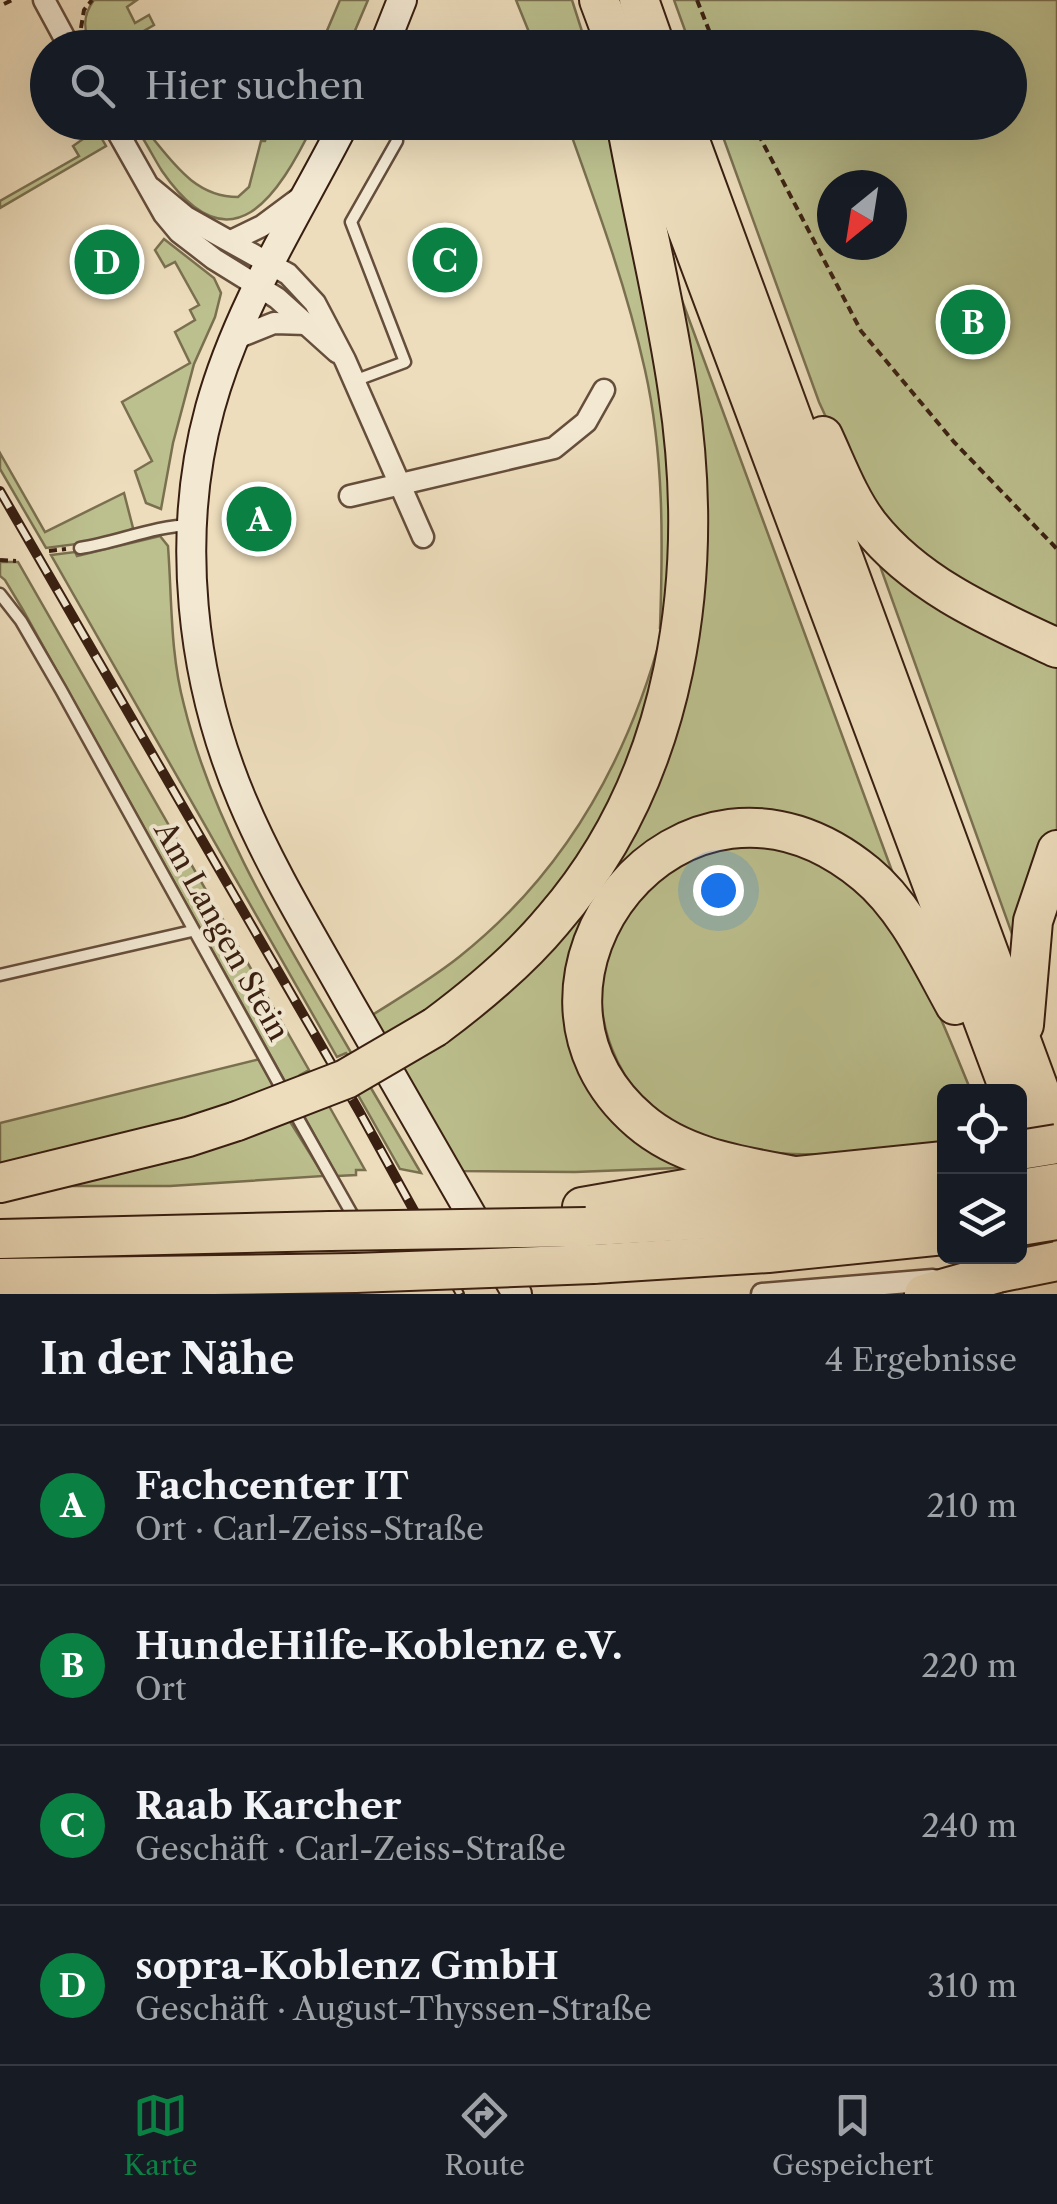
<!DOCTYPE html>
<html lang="de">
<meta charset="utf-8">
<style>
:root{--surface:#171b24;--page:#242831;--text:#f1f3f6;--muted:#9ea1a6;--line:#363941;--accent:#0b8043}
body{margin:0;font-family:"Libre Caslon Text",serif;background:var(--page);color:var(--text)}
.controls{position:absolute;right:30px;bottom:30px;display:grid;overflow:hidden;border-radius:15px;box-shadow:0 10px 40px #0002}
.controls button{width:90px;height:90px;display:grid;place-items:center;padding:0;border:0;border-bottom:2px solid var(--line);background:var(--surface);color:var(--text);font:50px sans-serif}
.compass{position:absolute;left:817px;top:170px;width:90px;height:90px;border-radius:50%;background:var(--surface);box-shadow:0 10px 40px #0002;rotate:210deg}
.you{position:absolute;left:718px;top:890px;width:35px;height:35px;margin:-25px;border:8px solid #fff;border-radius:50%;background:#1a73e8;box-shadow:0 0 0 15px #1a73e833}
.badge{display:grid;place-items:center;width:65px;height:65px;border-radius:50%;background:var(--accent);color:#fff;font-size:32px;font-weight:700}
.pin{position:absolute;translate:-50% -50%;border:5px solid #fff;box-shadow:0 2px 10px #0006}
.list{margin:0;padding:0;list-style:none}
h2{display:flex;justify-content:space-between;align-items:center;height:130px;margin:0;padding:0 40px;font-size:42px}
h2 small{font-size:32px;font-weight:400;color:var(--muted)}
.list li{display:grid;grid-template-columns:65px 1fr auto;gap:30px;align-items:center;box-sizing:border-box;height:160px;padding:0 40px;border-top:2px solid var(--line)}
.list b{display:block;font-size:38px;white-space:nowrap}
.list p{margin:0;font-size:32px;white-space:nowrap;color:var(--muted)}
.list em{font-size:32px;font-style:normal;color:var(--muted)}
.icon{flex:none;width:55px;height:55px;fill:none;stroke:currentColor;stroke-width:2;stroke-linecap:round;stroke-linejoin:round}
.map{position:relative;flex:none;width:1057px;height:1294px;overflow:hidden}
.search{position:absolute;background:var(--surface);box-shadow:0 10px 40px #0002;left:30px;right:30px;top:30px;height:110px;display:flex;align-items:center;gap:25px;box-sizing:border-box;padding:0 35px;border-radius:55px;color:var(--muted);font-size:38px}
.sheet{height:770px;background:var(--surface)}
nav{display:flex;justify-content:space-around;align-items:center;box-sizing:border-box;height:140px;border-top:2px solid var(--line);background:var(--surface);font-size:28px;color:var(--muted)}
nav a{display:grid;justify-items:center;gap:5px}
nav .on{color:var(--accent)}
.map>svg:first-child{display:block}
.green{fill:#bcc08e;stroke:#7a7050;stroke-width:2.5;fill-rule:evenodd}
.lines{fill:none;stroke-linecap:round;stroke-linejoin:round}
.lane-casing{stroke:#664e3c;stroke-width:15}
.street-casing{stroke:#664e3c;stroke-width:25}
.secondary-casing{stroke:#391f11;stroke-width:32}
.highway-casing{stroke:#391f11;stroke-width:42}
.path{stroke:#391f11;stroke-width:4;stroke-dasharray:8 5;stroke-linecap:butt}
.lane{stroke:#f3e9d3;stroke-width:10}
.street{stroke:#f3e9d3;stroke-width:20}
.secondary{stroke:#f3e9d3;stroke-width:28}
.highway{stroke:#edddbc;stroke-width:38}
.rail-casing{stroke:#391f11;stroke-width:10}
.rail{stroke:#f3e9d3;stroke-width:6;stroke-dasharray:19;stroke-linecap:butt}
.highway-bridge-casing{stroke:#391f11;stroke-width:42;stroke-linecap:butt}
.highway-bridge{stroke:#edddbc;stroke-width:38}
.labels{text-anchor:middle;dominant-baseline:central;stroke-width:8;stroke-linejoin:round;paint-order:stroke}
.street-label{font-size:30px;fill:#391f11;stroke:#f3e9d3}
</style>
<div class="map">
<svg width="1057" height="1294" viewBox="0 0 1057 1294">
<rect width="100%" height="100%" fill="#edddbc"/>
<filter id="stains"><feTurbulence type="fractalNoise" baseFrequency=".002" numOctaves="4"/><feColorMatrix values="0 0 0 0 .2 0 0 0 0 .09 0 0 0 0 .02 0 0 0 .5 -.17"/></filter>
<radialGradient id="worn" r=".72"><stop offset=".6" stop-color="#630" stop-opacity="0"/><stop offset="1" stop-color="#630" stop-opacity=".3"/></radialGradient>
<g class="green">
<path d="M94 0H137L127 7 135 23 149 15 154 25 123 43 125 47H92C83 31 82 16 94 0Z"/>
<path d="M340 0H368L348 47H320Z"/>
<path d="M516 0H572L587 47H535Z"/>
<path d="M674 0H1057V633L944 574 879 516 842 452 819 402 718 123 1010 122V48L691 47ZM832 185H892V245H832Z"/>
<path d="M277 123H314C278 197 231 271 162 171 155 160 149 148 142 137L146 130C172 161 194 197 238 197L249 187 261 141H265L270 123Z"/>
<path d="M567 123H607L637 240 666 390 675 573 643 739 586 856 480 979 382 1039 369 1017C399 998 430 980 459 957 565 873 629 758 663 629L660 628C663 542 664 455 645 370 626 285 596 204 567 123Z"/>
<path d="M93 132H98L106 146 0 208V201L79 156 73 146Z"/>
<path d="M164 239 214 278 221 293 215 317 194 364 173 443 161 509 146 503 135 471 152 461 122 402 190 363 175 332 195 320 190 310 199 305 175 262 165 267 155 250Z"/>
<path d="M665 254 903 901 837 844 657 846 578 1020 703 1167 575 1172 461 1171 400 1066 519 973 680 701Z"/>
<path d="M0 453 45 532 124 493 133 528 115 539 46 548 0 469Z"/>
<path d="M160 536 168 546C172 599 170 653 184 705 215 832 288 944 353 1056L350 1058 346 1053 337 1057 51 555 75 552 77 556Z"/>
<path d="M870 538 1057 654V832L1050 843 1021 959Z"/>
<path d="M0 562H18L309 1070 300 1075 302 1079 287 1085 23 610 5 580 0 576Z"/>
<path d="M751 845C884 857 927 985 971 1091L944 1092V1146C864 1152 753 1168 680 1128 617 1094 585 1012 609 944 613 931 627 917 635 906 642 896 648 883 657 875 675 858 726 848 751 845Z"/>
<path d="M260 1059 275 1090 224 1110 0 1169V1123Z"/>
<path d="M368 1083 421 1173 400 1169 357 1093 366 1089 364 1085Z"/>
<path d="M329 1106 365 1170H356V1175L337 1176 303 1114Z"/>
<path d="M289 1120 324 1176 170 1186H37Z"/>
</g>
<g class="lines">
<defs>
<g id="lane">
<path d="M354 381 405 362 351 222 397 141"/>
<path d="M80 548C118 542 154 526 191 525"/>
<path d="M0 594 21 621 61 690 284 1093"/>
<path d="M0 975 192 931"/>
<path d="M292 1108 357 1223"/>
</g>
<g id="street">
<path d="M44 0 70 48"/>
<path d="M112 122 164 214 179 232 214 259 277 298 337 352"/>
<path d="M151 188 186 217 288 274 315 303 345 360 423 537"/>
<path d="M231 241 262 226 301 197"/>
<path d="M234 339 274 323 307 324"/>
<path d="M350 496 554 448 586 422 604 390"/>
<path d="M762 1294 933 1280"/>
</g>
<g id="secondary">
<path d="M383 48 402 0"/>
<path d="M345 122C297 216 238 306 210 408 175 536 191 679 242 800 271 869 311 934 348 1000 404 1098 461 1196 517 1294"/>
</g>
<g id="highway">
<path d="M599 0 617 48"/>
<path d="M639 0 656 48"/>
<path d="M647 122 1010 1092"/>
<path d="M683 122 1057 1138"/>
<path d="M823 436C837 466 849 499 869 525 916 585 990 617 1057 648"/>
<path d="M1024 1025 1033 921 1057 850"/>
<path d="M435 1027C478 995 519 961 553 920 679 775 706 575 678 391 665 301 642 212 626 122"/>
<path d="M1020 1117 1041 1176"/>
<path d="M795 1176C741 1166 683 1158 640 1121 481 985 681 721 866 874 906 907 930 960 955 1005"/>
<path d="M0 1183 188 1137 237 1121"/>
<path d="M582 1207 708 1185 944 1161"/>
<path d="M593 1226 770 1216 944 1198"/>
<path d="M0 1239 330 1231"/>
<path d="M593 1264 768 1253 944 1235"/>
<path d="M0 1278 355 1273"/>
<path d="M924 1294 998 1273"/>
</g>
</defs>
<use href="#lane" class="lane-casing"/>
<use href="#street" class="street-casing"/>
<use href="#secondary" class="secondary-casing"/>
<use href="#highway" class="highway-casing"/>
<g class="path">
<path d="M697 0 716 48"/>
<path d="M4 4 12 0"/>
<path d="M81 28 84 10 92 0"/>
<path d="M752 122 861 331 954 442 1057 549"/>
<path d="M49 551 66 549"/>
<path d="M0 560 16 561"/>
</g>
<use href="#lane" class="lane"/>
<use href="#street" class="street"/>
<use href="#secondary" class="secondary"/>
<use href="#highway" class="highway"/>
<defs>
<path id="rail" d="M0 491 359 1111 460 1294"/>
</defs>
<use href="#rail" class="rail-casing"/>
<use href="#rail" class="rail"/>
<defs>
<g id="highway-bridge">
<path d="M237 1121 346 1079 435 1027"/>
<path d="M1020 1150 1057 1144"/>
<path d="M1020 1189 1057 1183"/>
<path d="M1020 1226 1057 1220"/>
<path d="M330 1231 586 1227"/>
<path d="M355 1273 593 1264"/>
<path d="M998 1273 1057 1261"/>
</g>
</defs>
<use href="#highway-bridge" class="highway-bridge-casing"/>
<use href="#highway-bridge" class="highway-bridge"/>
</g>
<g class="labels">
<g class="street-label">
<text transform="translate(222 931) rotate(61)">Am Langen Stein</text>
</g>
</g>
<rect width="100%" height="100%" filter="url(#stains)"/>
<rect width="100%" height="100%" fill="url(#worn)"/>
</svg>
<div class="controls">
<button><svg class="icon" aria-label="locate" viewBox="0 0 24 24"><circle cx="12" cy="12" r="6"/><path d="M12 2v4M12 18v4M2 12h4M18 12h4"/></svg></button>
<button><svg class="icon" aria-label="layers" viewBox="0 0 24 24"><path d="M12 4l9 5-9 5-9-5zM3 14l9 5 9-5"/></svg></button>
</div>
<svg class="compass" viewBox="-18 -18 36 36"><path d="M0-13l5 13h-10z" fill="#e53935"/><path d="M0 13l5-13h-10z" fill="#9ea1a6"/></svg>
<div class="you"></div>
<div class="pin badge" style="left:259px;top:519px">A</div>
<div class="pin badge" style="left:973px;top:322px">B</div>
<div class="pin badge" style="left:445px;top:260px">C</div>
<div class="pin badge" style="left:107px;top:262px">D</div>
<div class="search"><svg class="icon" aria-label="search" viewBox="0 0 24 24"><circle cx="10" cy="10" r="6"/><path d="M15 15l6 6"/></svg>Hier suchen</div>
</div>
<section class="sheet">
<h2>In der Nähe<small>4 Ergebnisse</small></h2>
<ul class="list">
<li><span class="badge">A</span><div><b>Fachcenter IT</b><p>Ort · Carl-Zeiss-Straße</p></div><em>210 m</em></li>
<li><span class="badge">B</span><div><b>HundeHilfe-Koblenz e.V.</b><p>Ort</p></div><em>220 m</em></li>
<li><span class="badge">C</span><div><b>Raab Karcher</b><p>Geschäft · Carl-Zeiss-Straße</p></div><em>240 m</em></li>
<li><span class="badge">D</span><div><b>sopra-Koblenz GmbH</b><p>Geschäft · August-Thyssen-Straße</p></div><em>310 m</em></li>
</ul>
</section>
<nav>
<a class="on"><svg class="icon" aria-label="map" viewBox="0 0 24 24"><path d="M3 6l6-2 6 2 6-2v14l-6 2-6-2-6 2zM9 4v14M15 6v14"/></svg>Karte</a>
<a><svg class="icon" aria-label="directions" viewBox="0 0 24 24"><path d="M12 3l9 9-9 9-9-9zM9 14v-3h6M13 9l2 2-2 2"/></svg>Route</a>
<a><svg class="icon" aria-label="saved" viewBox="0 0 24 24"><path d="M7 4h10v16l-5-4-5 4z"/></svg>Gespeichert</a>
</nav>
